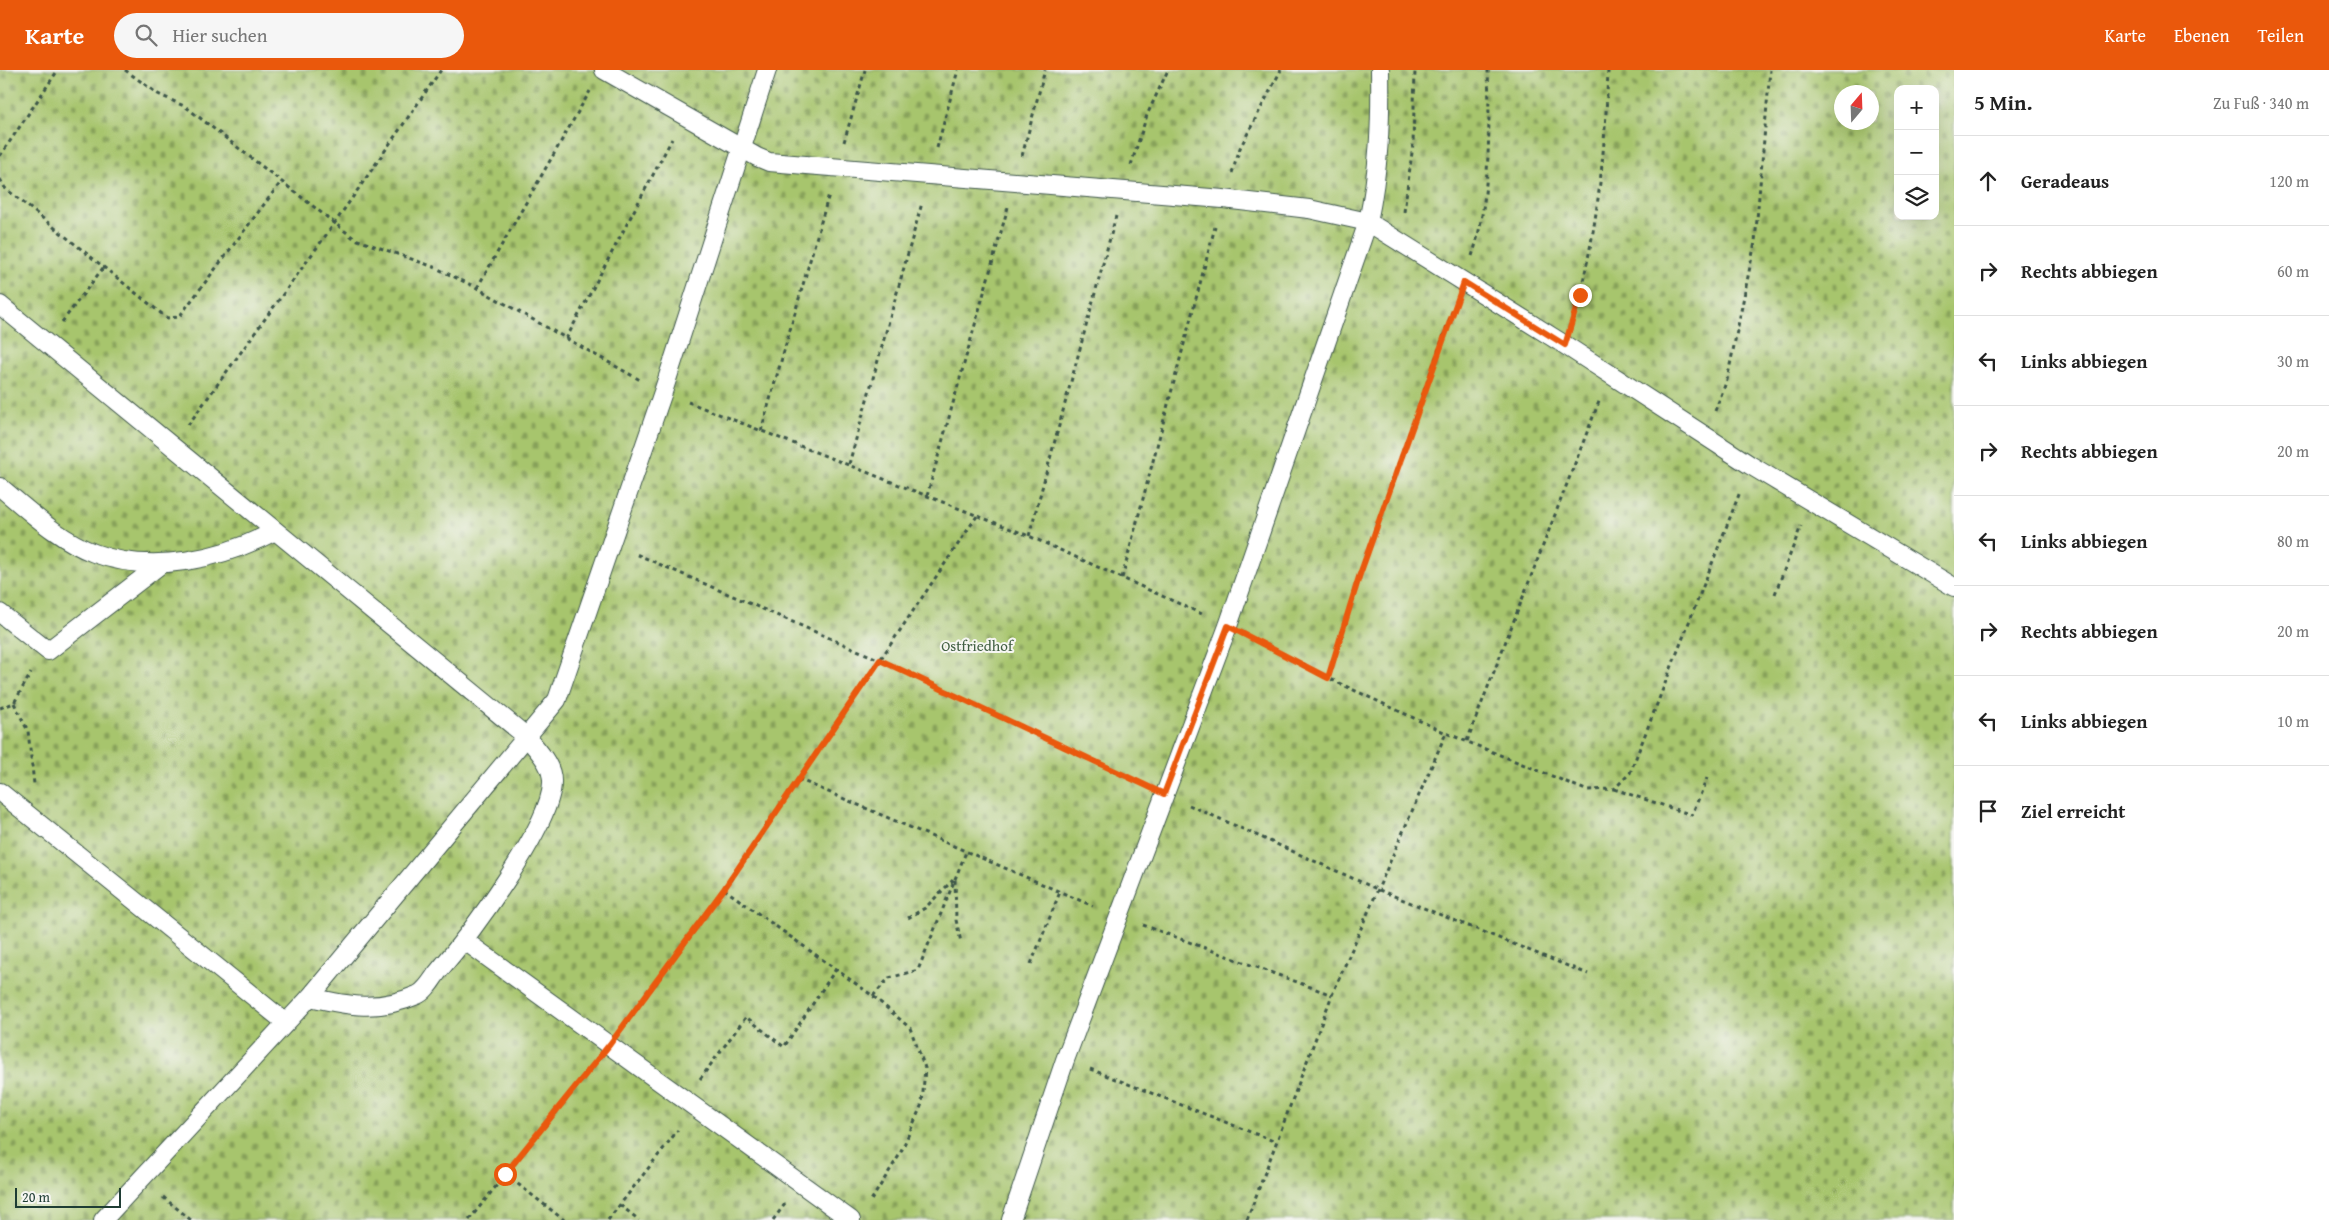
<!DOCTYPE html>
<html lang="de">
<meta charset="utf-8">
<style>
:root{--surface:#fff;--page:#f6f6f6;--text:#222;--muted:#767676;--line:#e0e0e0;--accent:#ea580c}
body{margin:0;font-family:"Gentium Book Plus",serif;background:var(--page);color:var(--text)}
.controls{position:absolute;right:15px;top:15px;display:grid;overflow:hidden;border-radius:10px;box-shadow:0 5px 20px #0002}
.controls button{width:45px;height:45px;display:grid;place-items:center;padding:0;border:0;border-bottom:1px solid var(--line);background:var(--surface);color:var(--text);font:25px sans-serif}
.compass{position:absolute;left:1834px;top:15px;width:45px;height:45px;border-radius:50%;background:var(--surface);box-shadow:0 5px 20px #0002;rotate:19deg}
.scale{position:absolute;left:15px;bottom:12px;width:106px;box-sizing:border-box;padding-left:5px;border:2px solid #1f3d34;border-top:0;font-size:14px;line-height:18px;white-space:nowrap;color:#1f3d34;-webkit-text-stroke:4px #f6f6f2;paint-order:stroke}
.stop{position:absolute;width:15px;height:15px;margin:-11px;border:4px solid #ea580c;border-radius:50%;background:#fff}
.stop.end{background:#ea580c;border-color:#fff;box-shadow:0 1px 5px #0008}
.list{margin:0;padding:0;list-style:none}
h2{display:flex;justify-content:space-between;align-items:center;height:65px;margin:0;padding:0 20px;font-size:21px}
h2 small{font-size:16px;font-weight:400;color:var(--muted)}
.list li{display:grid;grid-template-columns:32px 1fr auto;gap:15px;align-items:center;box-sizing:border-box;height:90px;padding:0 20px;border-top:1px solid var(--line)}
.list b{display:block;font-size:19px;white-space:nowrap}
.list em{font-size:16px;font-style:normal;color:var(--muted)}
.icon{flex:none;width:28px;height:28px;fill:none;stroke:currentColor;stroke-width:2;stroke-linecap:round;stroke-linejoin:round}
.map{position:relative;flex:none;width:1954px;height:1150px;overflow:hidden}
header{display:flex;align-items:center;gap:30px;box-sizing:border-box;height:70px;padding:0 25px;background:var(--accent);color:#fff}
header strong{font-size:24px}
nav{display:flex;gap:28px;margin-inline-start:auto;font-size:18px}
.search{width:350px;height:45px;background:var(--page);display:flex;align-items:center;gap:12px;box-sizing:border-box;padding:0 18px;border-radius:28px;color:var(--muted);font-size:19px}
main{display:flex}
aside{flex:1;background:var(--surface)}
.map>svg:first-child{display:block}
.cemetery{fill:url(#cemetery-stones);stroke:#638150;fill-rule:evenodd}
.lines{fill:none;stroke-linecap:round;stroke-linejoin:round}
.lane-casing{stroke:#3e564a;stroke-width:20}
.path{stroke:#3e564a;stroke-width:3;stroke-dasharray:4 4;stroke-linecap:butt}
.lane{stroke:#fff;stroke-width:18}
.route{stroke:#ea580c;stroke-width:6}
.labels{text-anchor:middle;dominant-baseline:central;stroke-width:4;stroke-linejoin:round;paint-order:stroke}
.park-label{font-size:15px;fill:#415f42;stroke:#f6f6f2}
</style>
<header>
<strong>Karte</strong>
<div class="search"><svg class="icon" aria-label="search" viewBox="0 0 24 24"><circle cx="10" cy="10" r="6"/><path d="M15 15l6 6"/></svg>Hier suchen</div>
<nav><a>Karte</a><a>Ebenen</a><a>Teilen</a></nav>
</header>
<main>
<div class="map">
<svg width="1954" height="1150" viewBox="0 0 1954 1150">
<defs>
<pattern id="cemetery-stones" width="16" height="16" patternUnits="userSpaceOnUse" patternTransform="scale(1.25)"><rect width="16" height="16" fill="#a7c56d"/><path d="M2 7V4a2 2 0 0 1 4 0v3zM10 15v-3a2 2 0 0 1 4 0v3z" fill="#87a15a"/></pattern>
</defs>
<rect width="100%" height="100%" fill="#f6f6f2"/>
<filter id="ink" filterUnits="userSpaceOnUse"><feTurbulence type="fractalNoise" baseFrequency=".02" numOctaves="2"/><feDisplacementMap in="SourceGraphic" scale="10" xChannelSelector="R" yChannelSelector="G"/><feConvolveMatrix kernelMatrix="1 2 1 2 8 2 1 2 1" color-interpolation-filters="sRGB"/></filter>
<filter id="wash" filterUnits="userSpaceOnUse"><feTurbulence type="fractalNoise" baseFrequency=".0096" numOctaves="4" result="noise"/><feDisplacementMap in="SourceGraphic" scale="20" xChannelSelector="R" yChannelSelector="G"/><feGaussianBlur stdDeviation="1.12" result="paint"/><feColorMatrix in="noise" values="0 0 0 0 0 0 0 0 0 0 0 0 0 0 0 0 0 1.4 0 .05"/><feComposite in="paint" operator="in"/></filter>
<g filter="url(#wash)">
<rect width="100%" height="100%" fill="#ece5c9"/>
<path class="cemetery" d="M0 0H1954V1150H0ZM1898 19H1935V146H1898ZM1842 22H1872V52H1842Z"/>
</g>
<g filter="url(#ink)">
<g class="lines">
<defs>
<g id="lane">
<path d="M604 0 757 87 769 92 1223 129 1309 139 1368 152 1565 275 1750 395 1954 517"/>
<path d="M0 235 527 667C538 681 553 695 552 713 551 757 467 868 437 903 432 910 425 922 417 925 378 942 349 936 310 927"/>
<path d="M0 417C28 440 59 470 94 483 152 505 222 489 275 461"/>
<path d="M0 543 48 581 161 494"/>
<path d="M0 722 285 952"/>
<path d="M465 871 851 1150"/>
<path d="M103 1150 310 927 557 630 663 322 767 0"/>
<path d="M1011 1150 1065 990 1228 556 1368 152C1379 99 1381 53 1380 0"/>
</g>
</defs>
<use href="#lane" class="lane-casing"/>
<g class="path">
<path d="M125 0 158 24 186 37 355 169 434 197 477 218 640 310"/>
<path d="M844 72 865 0"/>
<path d="M937 78 958 0"/>
<path d="M0 86 58 0"/>
<path d="M1022 86 1045 0"/>
<path d="M1131 95 1147 45 1168 0"/>
<path d="M1232 103 1240 78 1281 0"/>
<path d="M0 109 5 118 167 248 179 247 281 112"/>
<path d="M1404 142 1413 75 1415 0"/>
<path d="M1472 186C1490 134 1490 55 1488 0"/>
<path d="M477 218 590 21"/>
<path d="M1573 249C1597 168 1605 84 1608 0"/>
<path d="M62 252 103 198"/>
<path d="M566 269 672 69"/>
<path d="M688 332 1029 466 1202 544"/>
<path d="M1715 341 1727 310 1755 172 1770 0"/>
<path d="M188 355 334 154 441 0"/>
<path d="M761 361 829 124"/>
<path d="M849 394 922 133"/>
<path d="M927 426 1008 137"/>
<path d="M977 446 880 590 1140 713"/>
<path d="M1029 466 1116 146"/>
<path d="M1122 508 1215 157"/>
<path d="M1775 524 1801 456"/>
<path d="M1253 569 1328 608 1446 663 1586 720 1614 719 1630 703 1740 422"/>
<path d="M1328 608 1359 507 1454 237"/>
<path d="M14 633 28 661 34 714"/>
<path d="M0 638 14 633 31 603"/>
<path d="M1467 671 1600 329"/>
<path d="M798 709 1093 836"/>
<path d="M1614 719 1692 745 1707 708"/>
<path d="M1189 735 1379 820 1588 904"/>
<path d="M724 819 873 926 910 958 925 998 922 1034 900 1084 870 1132"/>
<path d="M908 848 925 838 955 808 956 850 961 872"/>
<path d="M1143 855 1332 925"/>
<path d="M1031 894 1060 822"/>
<path d="M873 926 889 908 918 900 966 782"/>
<path d="M626 953 724 819 880 590 636 484"/>
<path d="M1090 999 1276 1072"/>
<path d="M700 1009 746 947 784 977 836 899"/>
<path d="M505 1104 564 1150"/>
<path d="M163 1127 191 1150"/>
<path d="M620 1135 639 1150"/>
<path d="M469 1150 593 995"/>
<path d="M608 1150 678 1060"/>
<path d="M773 1150 785 1134"/>
<path d="M1247 1150 1332 925 1446 663"/>
</g>
<use href="#lane" class="lane"/>
</g>
</g>
<g class="lines" filter="url(#ink)">
<path class="route" d="M505 1104 610 974 724 819 880 590 1164 724 1228 556 1328 608 1359 507 1464 212 1565 275 1580 225"/>
</g>
<g class="labels">
<g class="park-label">
<text x="977" y="575">Ostfriedhof</text>
</g>
</g>
</svg>
<div class="controls">
<button>+</button>
<button>−</button>
<button><svg class="icon" aria-label="layers" viewBox="0 0 24 24"><path d="M12 4l9 5-9 5-9-5zM3 14l9 5 9-5"/></svg></button>
</div>
<svg class="compass" viewBox="-18 -18 36 36"><path d="M0-13l5 13h-10z" fill="#e53935"/><path d="M0 13l5-13h-10z" fill="#767676"/></svg>
<div class="scale">20 m</div>
<div class="stop" style="left:505px;top:1104px"></div>
<div class="stop end" style="left:1580px;top:225px"></div>
</div>
<aside>
<h2>5 Min.<small>Zu Fuß · 340 m</small></h2>
<ul class="list">
<li><svg class="icon" aria-label="ahead" viewBox="0 0 24 24"><path d="M12 20V5M6 11l6-6 6 6"/></svg><div><b>Geradeaus</b></div><em>120 m</em></li>
<li><svg class="icon" aria-label="right" viewBox="0 0 24 24"><path d="M7 20v-9h11M14 6l5 5-5 5"/></svg><div><b>Rechts abbiegen</b></div><em>60 m</em></li>
<li><svg class="icon" aria-label="left" viewBox="0 0 24 24"><path d="M17 20v-9H6M10 6l-5 5 5 5"/></svg><div><b>Links abbiegen</b></div><em>30 m</em></li>
<li><svg class="icon" aria-label="right" viewBox="0 0 24 24"><path d="M7 20v-9h11M14 6l5 5-5 5"/></svg><div><b>Rechts abbiegen</b></div><em>20 m</em></li>
<li><svg class="icon" aria-label="left" viewBox="0 0 24 24"><path d="M17 20v-9H6M10 6l-5 5 5 5"/></svg><div><b>Links abbiegen</b></div><em>80 m</em></li>
<li><svg class="icon" aria-label="right" viewBox="0 0 24 24"><path d="M7 20v-9h11M14 6l5 5-5 5"/></svg><div><b>Rechts abbiegen</b></div><em>20 m</em></li>
<li><svg class="icon" aria-label="left" viewBox="0 0 24 24"><path d="M17 20v-9H6M10 6l-5 5 5 5"/></svg><div><b>Links abbiegen</b></div><em>10 m</em></li>
<li><svg class="icon" aria-label="arrive" viewBox="0 0 24 24"><path d="M6 21V4h12l-3 4 3 4H6"/></svg><div><b>Ziel erreicht</b></div></li>
</ul>
</aside>
</main>
